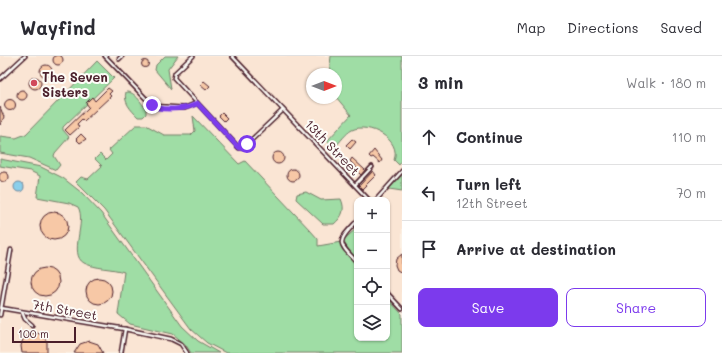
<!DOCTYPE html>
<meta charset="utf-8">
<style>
:root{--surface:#fff;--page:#f7f7f7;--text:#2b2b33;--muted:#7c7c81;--line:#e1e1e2;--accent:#7c3aed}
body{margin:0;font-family:Mali,sans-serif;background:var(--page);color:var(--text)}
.controls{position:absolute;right:12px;bottom:12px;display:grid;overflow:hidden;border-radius:8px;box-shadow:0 1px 3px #0004}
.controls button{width:36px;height:36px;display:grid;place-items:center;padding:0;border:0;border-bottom:1px solid var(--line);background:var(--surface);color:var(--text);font:20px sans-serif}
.compass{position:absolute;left:306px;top:12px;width:36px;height:36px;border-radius:50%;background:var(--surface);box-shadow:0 1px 3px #0004;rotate:90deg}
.scale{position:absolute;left:12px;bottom:10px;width:64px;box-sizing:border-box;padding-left:4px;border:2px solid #4a1f2b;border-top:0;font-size:11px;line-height:14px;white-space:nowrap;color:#4a1f2b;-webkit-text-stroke:3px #fdfcf7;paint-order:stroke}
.stop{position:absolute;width:12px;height:12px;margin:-9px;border:3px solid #7c3aed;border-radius:50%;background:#fff}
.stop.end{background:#7c3aed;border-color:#fff;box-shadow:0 1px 4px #0008}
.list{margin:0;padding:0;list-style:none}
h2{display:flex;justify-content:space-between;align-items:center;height:52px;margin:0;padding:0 16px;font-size:17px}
h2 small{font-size:13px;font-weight:400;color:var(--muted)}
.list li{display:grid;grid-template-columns:26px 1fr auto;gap:12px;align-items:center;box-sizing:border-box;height:56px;padding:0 16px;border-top:1px solid var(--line)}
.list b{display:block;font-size:15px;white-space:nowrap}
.list p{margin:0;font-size:13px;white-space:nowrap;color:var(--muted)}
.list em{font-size:13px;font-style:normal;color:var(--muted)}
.actions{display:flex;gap:8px;padding:12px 16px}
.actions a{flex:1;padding:9px 0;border:1px solid var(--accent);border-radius:8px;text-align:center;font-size:14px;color:var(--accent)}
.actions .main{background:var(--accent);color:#fff}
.icon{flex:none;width:22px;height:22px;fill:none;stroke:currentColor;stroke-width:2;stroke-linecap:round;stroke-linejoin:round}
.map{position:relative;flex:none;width:402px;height:297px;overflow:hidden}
header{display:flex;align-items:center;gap:24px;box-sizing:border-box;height:56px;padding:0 20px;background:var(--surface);border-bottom:1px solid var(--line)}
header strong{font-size:19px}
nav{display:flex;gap:22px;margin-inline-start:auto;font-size:14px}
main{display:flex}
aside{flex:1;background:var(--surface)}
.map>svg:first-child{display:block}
.built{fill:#fae5d4;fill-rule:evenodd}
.green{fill:#9fdda5;stroke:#747e68}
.water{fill:#8acfeb;stroke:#70899e}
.building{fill:#f7c8a6;stroke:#4a1f2b}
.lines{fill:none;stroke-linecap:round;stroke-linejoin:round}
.service-casing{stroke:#4a1f2b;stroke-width:5.5}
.service{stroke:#fdfcf7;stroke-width:2.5}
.route{stroke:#7c3aed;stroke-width:5}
.poi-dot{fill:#d1495b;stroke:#fdfcf7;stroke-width:1.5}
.labels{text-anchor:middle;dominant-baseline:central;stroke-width:4;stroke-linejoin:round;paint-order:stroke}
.poi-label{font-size:13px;font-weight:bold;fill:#4a1f2b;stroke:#fdfcf7;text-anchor:start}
.street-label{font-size:13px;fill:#4a1f2b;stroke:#fdfcf7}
</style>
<header>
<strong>Wayfind</strong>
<nav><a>Map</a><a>Directions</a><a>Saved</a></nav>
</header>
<main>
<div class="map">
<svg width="402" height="297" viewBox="0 0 402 297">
<rect width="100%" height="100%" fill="#fcf2e7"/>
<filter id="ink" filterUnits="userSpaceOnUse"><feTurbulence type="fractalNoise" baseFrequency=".025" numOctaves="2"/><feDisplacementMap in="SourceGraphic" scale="8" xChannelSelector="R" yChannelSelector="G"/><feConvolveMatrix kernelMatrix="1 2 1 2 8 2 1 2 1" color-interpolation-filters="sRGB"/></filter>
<g filter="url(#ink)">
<path class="built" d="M0 0H331L329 18H312V42L336 41 351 59 327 85 334 91 372 55 402 62V297H0ZM357 144H387V282H357Z"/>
<g class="green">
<path d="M165 0H178L168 13 171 33 155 14 156 9Z"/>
<path d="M331 0H402V105L399 109 394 104C402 83 368 66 352 74 346 77 340 86 335 91L327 85 351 59 336 41V18H329Z"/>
<path d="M97 5 114 22 63 71V74L69 81 55 97 54 100 60 109 56 114 29 102 0 97V80L16 82 26 78Z"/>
<path d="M126 36C135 35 141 47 146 53V58L143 61H138C131 54 123 46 126 36Z"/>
<path d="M193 60 239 108 245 105 310 174 318 183V190L341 186 357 172V282H387V242L402 258V297H226L207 287 191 273 104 154 76 126 81 121 88 123 102 110 95 103 100 98 106 104 112 98 109 94 136 69H146L164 79H191L195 75Z"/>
<path d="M0 103 41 111 63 122 82 137 101 157 182 270 198 285 219 297H191L185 288 173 278 130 268 118 258 124 216C112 212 96 213 84 207 68 198 87 166 78 151L69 147 37 141 40 120 30 115 0 110Z"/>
<path d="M402 119V135L389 133Z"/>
<path d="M306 136 321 144 341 143C346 154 342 161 334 168H323L296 143 297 138Z"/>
</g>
<circle class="water" cx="19" cy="131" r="5"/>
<g class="building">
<circle cx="58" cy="4" r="5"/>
<circle cx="145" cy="8" r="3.5"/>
<circle cx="46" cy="15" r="6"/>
<circle cx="35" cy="27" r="6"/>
<path d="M204 25 210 30 206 34 200 29Z"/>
<path d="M108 32 112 35 109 38 111 40 84 65 82 63 77 68 79 71 70 79 65 74 89 51 86 47 92 41 95 45Z"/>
<circle cx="22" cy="39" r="5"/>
<circle cx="10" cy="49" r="5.5"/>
<path d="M0 51 4 61 0 69Z"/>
<path d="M222 57 227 62 224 65 219 60Z"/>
<path d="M81 78 86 83 80 87 76 83Z"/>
<path d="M352 83 356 86 350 93 346 89Z"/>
<path d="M374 94 382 104 380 107 373 101 371 102 369 100Z"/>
<circle cx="278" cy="102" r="6"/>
<path d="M352 102 365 114 361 119 356 114 358 113 350 105Z"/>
<circle cx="293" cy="119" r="6"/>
<path d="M373 115 376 119 362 133 359 130Z"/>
<circle cx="4" cy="121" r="5"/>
<circle cx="54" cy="170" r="14"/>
<path d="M402 198V217L397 214 395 209 396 203Z"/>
<circle cx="45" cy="226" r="14"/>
<circle cx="99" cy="235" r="13"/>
<path d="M37 277 42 279 47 286V297H22L21 290 23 283 31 278Z"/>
<path d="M89 285 98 288 103 297H74L80 288Z"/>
</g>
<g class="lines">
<defs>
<g id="service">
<path d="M105 0 153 50 185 52 197 47"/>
<path d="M193 0 175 17 174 22 239 92 244 91 283 54"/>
<path d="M232 0 369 144"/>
<path d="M119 3 122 0"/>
<path d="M0 23 25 0"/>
<path d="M355 129 372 111"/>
<path d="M376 144 402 115"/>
<path d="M357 165C338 186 336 185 357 206"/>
<path d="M387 237 402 253"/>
<path d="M1 252 125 273 171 283 181 288 187 297"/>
<path d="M22 256 25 263 32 269"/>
<path d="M0 259 11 194"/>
<path d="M121 297 125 273"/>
</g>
</defs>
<use href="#service" class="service-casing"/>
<use href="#service" class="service"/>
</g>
</g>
<g class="lines" filter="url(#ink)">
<path class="route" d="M152 49C159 55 190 54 197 47L236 89 240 92 244 91 247 88"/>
</g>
<circle class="poi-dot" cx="34" cy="27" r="4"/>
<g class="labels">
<g class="poi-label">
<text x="42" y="20">The Seven<tspan x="42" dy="15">Sisters</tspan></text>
</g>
<g class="street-label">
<text transform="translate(333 91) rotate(46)">13th Street</text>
<text transform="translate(65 253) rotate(10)">7th Street</text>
</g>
</g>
</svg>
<div class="controls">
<button>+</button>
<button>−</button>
<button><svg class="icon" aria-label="locate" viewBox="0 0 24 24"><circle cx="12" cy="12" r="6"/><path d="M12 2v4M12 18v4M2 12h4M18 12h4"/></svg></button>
<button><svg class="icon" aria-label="layers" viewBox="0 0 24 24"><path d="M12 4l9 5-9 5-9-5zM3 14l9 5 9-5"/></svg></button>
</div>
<svg class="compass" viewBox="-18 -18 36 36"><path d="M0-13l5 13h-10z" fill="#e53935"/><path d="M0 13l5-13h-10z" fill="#7c7c81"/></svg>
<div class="scale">100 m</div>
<div class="stop" style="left:247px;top:88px"></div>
<div class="stop end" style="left:152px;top:49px"></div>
</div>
<aside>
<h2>3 min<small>Walk · 180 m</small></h2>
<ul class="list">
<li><svg class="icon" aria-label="ahead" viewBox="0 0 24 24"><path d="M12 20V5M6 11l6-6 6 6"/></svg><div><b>Continue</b></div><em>110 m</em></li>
<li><svg class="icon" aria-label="left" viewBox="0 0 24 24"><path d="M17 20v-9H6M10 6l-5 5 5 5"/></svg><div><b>Turn left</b><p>12th Street</p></div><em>70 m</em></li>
<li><svg class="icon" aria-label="arrive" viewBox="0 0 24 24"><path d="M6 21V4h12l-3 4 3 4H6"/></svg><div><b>Arrive at destination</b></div></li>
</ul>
<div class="actions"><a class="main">Save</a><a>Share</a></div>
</aside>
</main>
